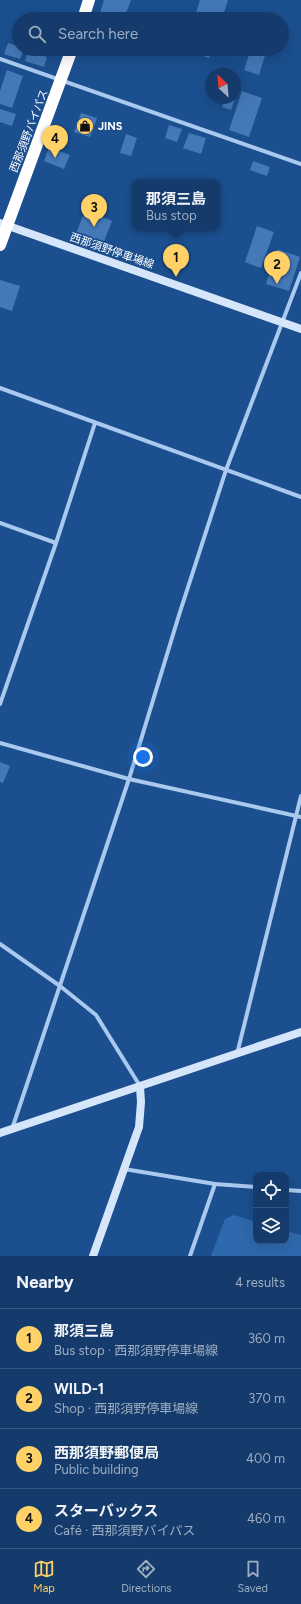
<!DOCTYPE html>
<meta charset="utf-8">
<style>
:root{--surface:#143b6b;--page:#1d4271;--text:#f1f3f6;--muted:#9dadc1;--line:#33557e;--accent:#ffd166}
body{margin:0;font-family:Figtree,"Noto Sans JP",sans-serif;background:var(--page);color:var(--text)}
.controls{position:absolute;right:12px;bottom:12px;display:grid;overflow:hidden;border-radius:8px;box-shadow:0 4px 16px #0002}
.controls button{width:36px;height:36px;display:grid;place-items:center;padding:0;border:0;border-bottom:1px solid var(--line);background:var(--surface);color:var(--text);font:20px sans-serif}
.compass{position:absolute;left:205px;top:68px;width:36px;height:36px;border-radius:50%;background:var(--surface);box-shadow:0 4px 16px #0002;rotate:334deg}
.you{position:absolute;left:143px;top:757px;width:14px;height:14px;margin:-10px;border:3px solid #fff;border-radius:50%;background:#1a73e8;box-shadow:0 0 0 6px #1a73e833}
.badge{display:grid;place-items:center;width:26px;height:26px;border-radius:50%;background:var(--accent);color:#111;font-size:13px;font-weight:700}
.pin{position:absolute;translate:-50% -33px;filter:drop-shadow(0 1px 2px #0008)}
.pin::after{content:'';position:absolute;top:21px;width:14px;height:12px;background:inherit;clip-path:polygon(0 0,100% 0,50% 100%)}
.popup{position:absolute;left:132px;top:179px;width:88px;height:52px;box-sizing:border-box;display:grid;place-content:center;border-radius:8px;background:var(--surface);filter:drop-shadow(0 1px 3px #0005);font-size:13px;white-space:nowrap;color:var(--muted)}
.popup b{font-size:15px;color:var(--text)}
.popup::after{content:'';position:absolute;left:50%;top:100%;margin-left:-8px;border:8px solid transparent;border-top-color:var(--surface)}
.list{margin:0;padding:0;list-style:none}
h2{display:flex;justify-content:space-between;align-items:center;height:52px;margin:0;padding:0 16px;font-size:17px}
h2 small{font-size:13px;font-weight:400;color:var(--muted)}
.list li{display:grid;grid-template-columns:26px 1fr auto;gap:12px;align-items:center;box-sizing:border-box;height:60px;padding:0 16px;border-top:1px solid var(--line)}
.list b{display:block;font-size:15px;white-space:nowrap}
.list p{margin:0;font-size:13px;white-space:nowrap;color:var(--muted)}
.list em{font-size:13px;font-style:normal;color:var(--muted)}
.icon{flex:none;width:22px;height:22px;fill:none;stroke:currentColor;stroke-width:2;stroke-linecap:round;stroke-linejoin:round}
.map{position:relative;flex:none;width:301px;height:1256px;overflow:hidden}
.search{position:absolute;background:var(--surface);box-shadow:0 4px 16px #0002;left:12px;right:12px;top:12px;height:44px;display:flex;align-items:center;gap:10px;box-sizing:border-box;padding:0 14px;border-radius:22px;color:var(--muted);font-size:15px}
.sheet{height:292px;background:var(--surface)}
nav{display:flex;justify-content:space-around;align-items:center;box-sizing:border-box;height:56px;border-top:1px solid var(--line);background:var(--surface);font-size:11px;color:var(--muted)}
nav a{display:grid;justify-items:center;gap:2px}
nav .on{color:var(--accent)}
.map>svg:first-child{display:block}
.green{fill:#2e69ad}
.building{fill:#4478b7}
.lines{fill:none;stroke-linecap:round;stroke-linejoin:round}
.street{stroke:#a9c9ee;stroke-width:4}
.secondary{stroke:#d6e6fa;stroke-width:8}
.highway{stroke:#fff;stroke-width:12}
.labels{text-anchor:middle;dominant-baseline:central;stroke-width:3.5;stroke-linejoin:round;paint-order:stroke}
.poi-label{font-size:11px;font-weight:bold;fill:#fff;stroke:#1b4f8f;text-anchor:start}
.street-label{font-size:11px;fill:#fff;stroke:#1b4f8f}
</style>
<div class="map">
<svg width="301" height="1256" viewBox="0 0 301 1256">
<rect width="100%" height="100%" fill="#1b4f8f"/>
<path class="green" d="M234 1215 256 1222V1241H286V1231L301 1235V1256H211L225 1219Z"/>
<g class="building">
<path d="M104 0H131L124 19H108L99 16Z"/>
<path d="M200 0H228L222 19H194Z"/>
<path d="M8 43 19 46V49H24L20 59 4 54Z"/>
<path d="M183 49H212L209 58Z"/>
<path d="M251 49H267L259 75 244 70Z"/>
<path d="M28 51 47 57 44 67 25 61Z"/>
<path d="M7 70 23 76 12 108 0 104V91Z"/>
<path d="M242 91 262 98 249 137 229 130Z"/>
<path d="M226 98H235L231 110 222 107Z"/>
<path d="M0 109 16 114 12 126 0 122Z"/>
<path d="M81 113 97 118 90 137 74 132Z"/>
<path d="M169 125 182 129 177 142 165 138Z"/>
<path d="M189 133 206 138 201 154 183 148Z"/>
<path d="M126 134 137 138 131 156 120 153Z"/>
<path d="M49 147 70 155 64 169 44 161Z"/>
<path d="M253 161 270 167 267 176 250 170Z"/>
<path d="M85 210 112 221 103 244 76 234Z"/>
<path d="M257 226 274 232 261 268 245 262Z"/>
<path d="M277 249 300 257 289 291 266 284Z"/>
<path d="M0 280 20 286 12 311 0 307Z"/>
<path d="M0 762 10 766 3 783 0 782Z"/>
</g>
<g class="lines">
<g class="street">
<path d="M0 59 301 164"/>
<path d="M0 388 301 497"/>
<path d="M0 523 56 543"/>
<path d="M0 704 56 543 95 423"/>
<path d="M0 743 129 779 301 817"/>
<path d="M0 944 60 986 96 1015 140 1086"/>
<path d="M237 1054 301 796"/>
<path d="M12 1129 129 779 179 615 226 470 301 273"/>
<path d="M124 1169 215 1184 256 1187"/>
<path d="M286 1190 301 1191"/>
<path d="M190 1256 215 1184"/>
</g>
<g class="secondary">
<path d="M0 223 301 329"/>
<path d="M0 1133 301 1032"/>
<path d="M93 1256 139 1127 141 1102 140 1087"/>
</g>
<g class="highway">
<path d="M83 19 89 0"/>
<path d="M0 245 72 49"/>
</g>
</g>
<defs>
<symbol id="shop-disc" viewBox="-11 -11 22 22"><circle r="9.5" fill="#ffd166" stroke="#1b4f8f"/><path d="M-5-2.5h2.3a2.7 3.5 0 0 1 5.4 0H5L5.5 6h-11ZM-1.5-2.5h3a1.5 2.3 0 0 0-3 0Z" fill="#111"/></symbol>
</defs>
<g fill-rule="evenodd">
<use href="#shop-disc" x="75" y="116" width="20" height="20"/>
</g>
<g class="labels">
<g class="poi-label">
<text x="98" y="126">JINS</text>
</g>
<g class="street-label">
<text transform="translate(29 131) rotate(-69)">西那須野バイパス</text>
<text transform="translate(112 251) rotate(19)">西那須野停車場線</text>
</g>
</g>
</svg>
<div class="controls">
<button><svg class="icon" aria-label="locate" viewBox="0 0 24 24"><circle cx="12" cy="12" r="6"/><path d="M12 2v4M12 18v4M2 12h4M18 12h4"/></svg></button>
<button><svg class="icon" aria-label="layers" viewBox="0 0 24 24"><path d="M12 4l9 5-9 5-9-5zM3 14l9 5 9-5"/></svg></button>
</div>
<svg class="compass" viewBox="-18 -18 36 36"><path d="M0-13l5 13h-10z" fill="#e53935"/><path d="M0 13l5-13h-10z" fill="#9dadc1"/></svg>
<div class="you"></div>
<div class="pin badge" style="left:176px;top:277px">1</div>
<div class="popup"><b>那須三島</b>Bus stop</div>
<div class="pin badge" style="left:277px;top:284px">2</div>
<div class="pin badge" style="left:94px;top:227px">3</div>
<div class="pin badge" style="left:55px;top:158px">4</div>
<div class="search"><svg class="icon" aria-label="search" viewBox="0 0 24 24"><circle cx="10" cy="10" r="6"/><path d="M15 15l6 6"/></svg>Search here</div>
</div>
<section class="sheet">
<h2>Nearby<small>4 results</small></h2>
<ul class="list">
<li><span class="badge">1</span><div><b>那須三島</b><p>Bus stop · 西那須野停車場線</p></div><em>360 m</em></li>
<li><span class="badge">2</span><div><b>WILD-1</b><p>Shop · 西那須野停車場線</p></div><em>370 m</em></li>
<li><span class="badge">3</span><div><b>西那須野郵便局</b><p>Public building</p></div><em>400 m</em></li>
<li><span class="badge">4</span><div><b>スターバックス</b><p>Café · 西那須野バイパス</p></div><em>460 m</em></li>
</ul>
</section>
<nav>
<a class="on"><svg class="icon" aria-label="map" viewBox="0 0 24 24"><path d="M3 6l6-2 6 2 6-2v14l-6 2-6-2-6 2zM9 4v14M15 6v14"/></svg>Map</a>
<a><svg class="icon" aria-label="directions" viewBox="0 0 24 24"><path d="M12 3l9 9-9 9-9-9zM9 14v-3h6M13 9l2 2-2 2"/></svg>Directions</a>
<a><svg class="icon" aria-label="saved" viewBox="0 0 24 24"><path d="M7 4h10v16l-5-4-5 4z"/></svg>Saved</a>
</nav>
